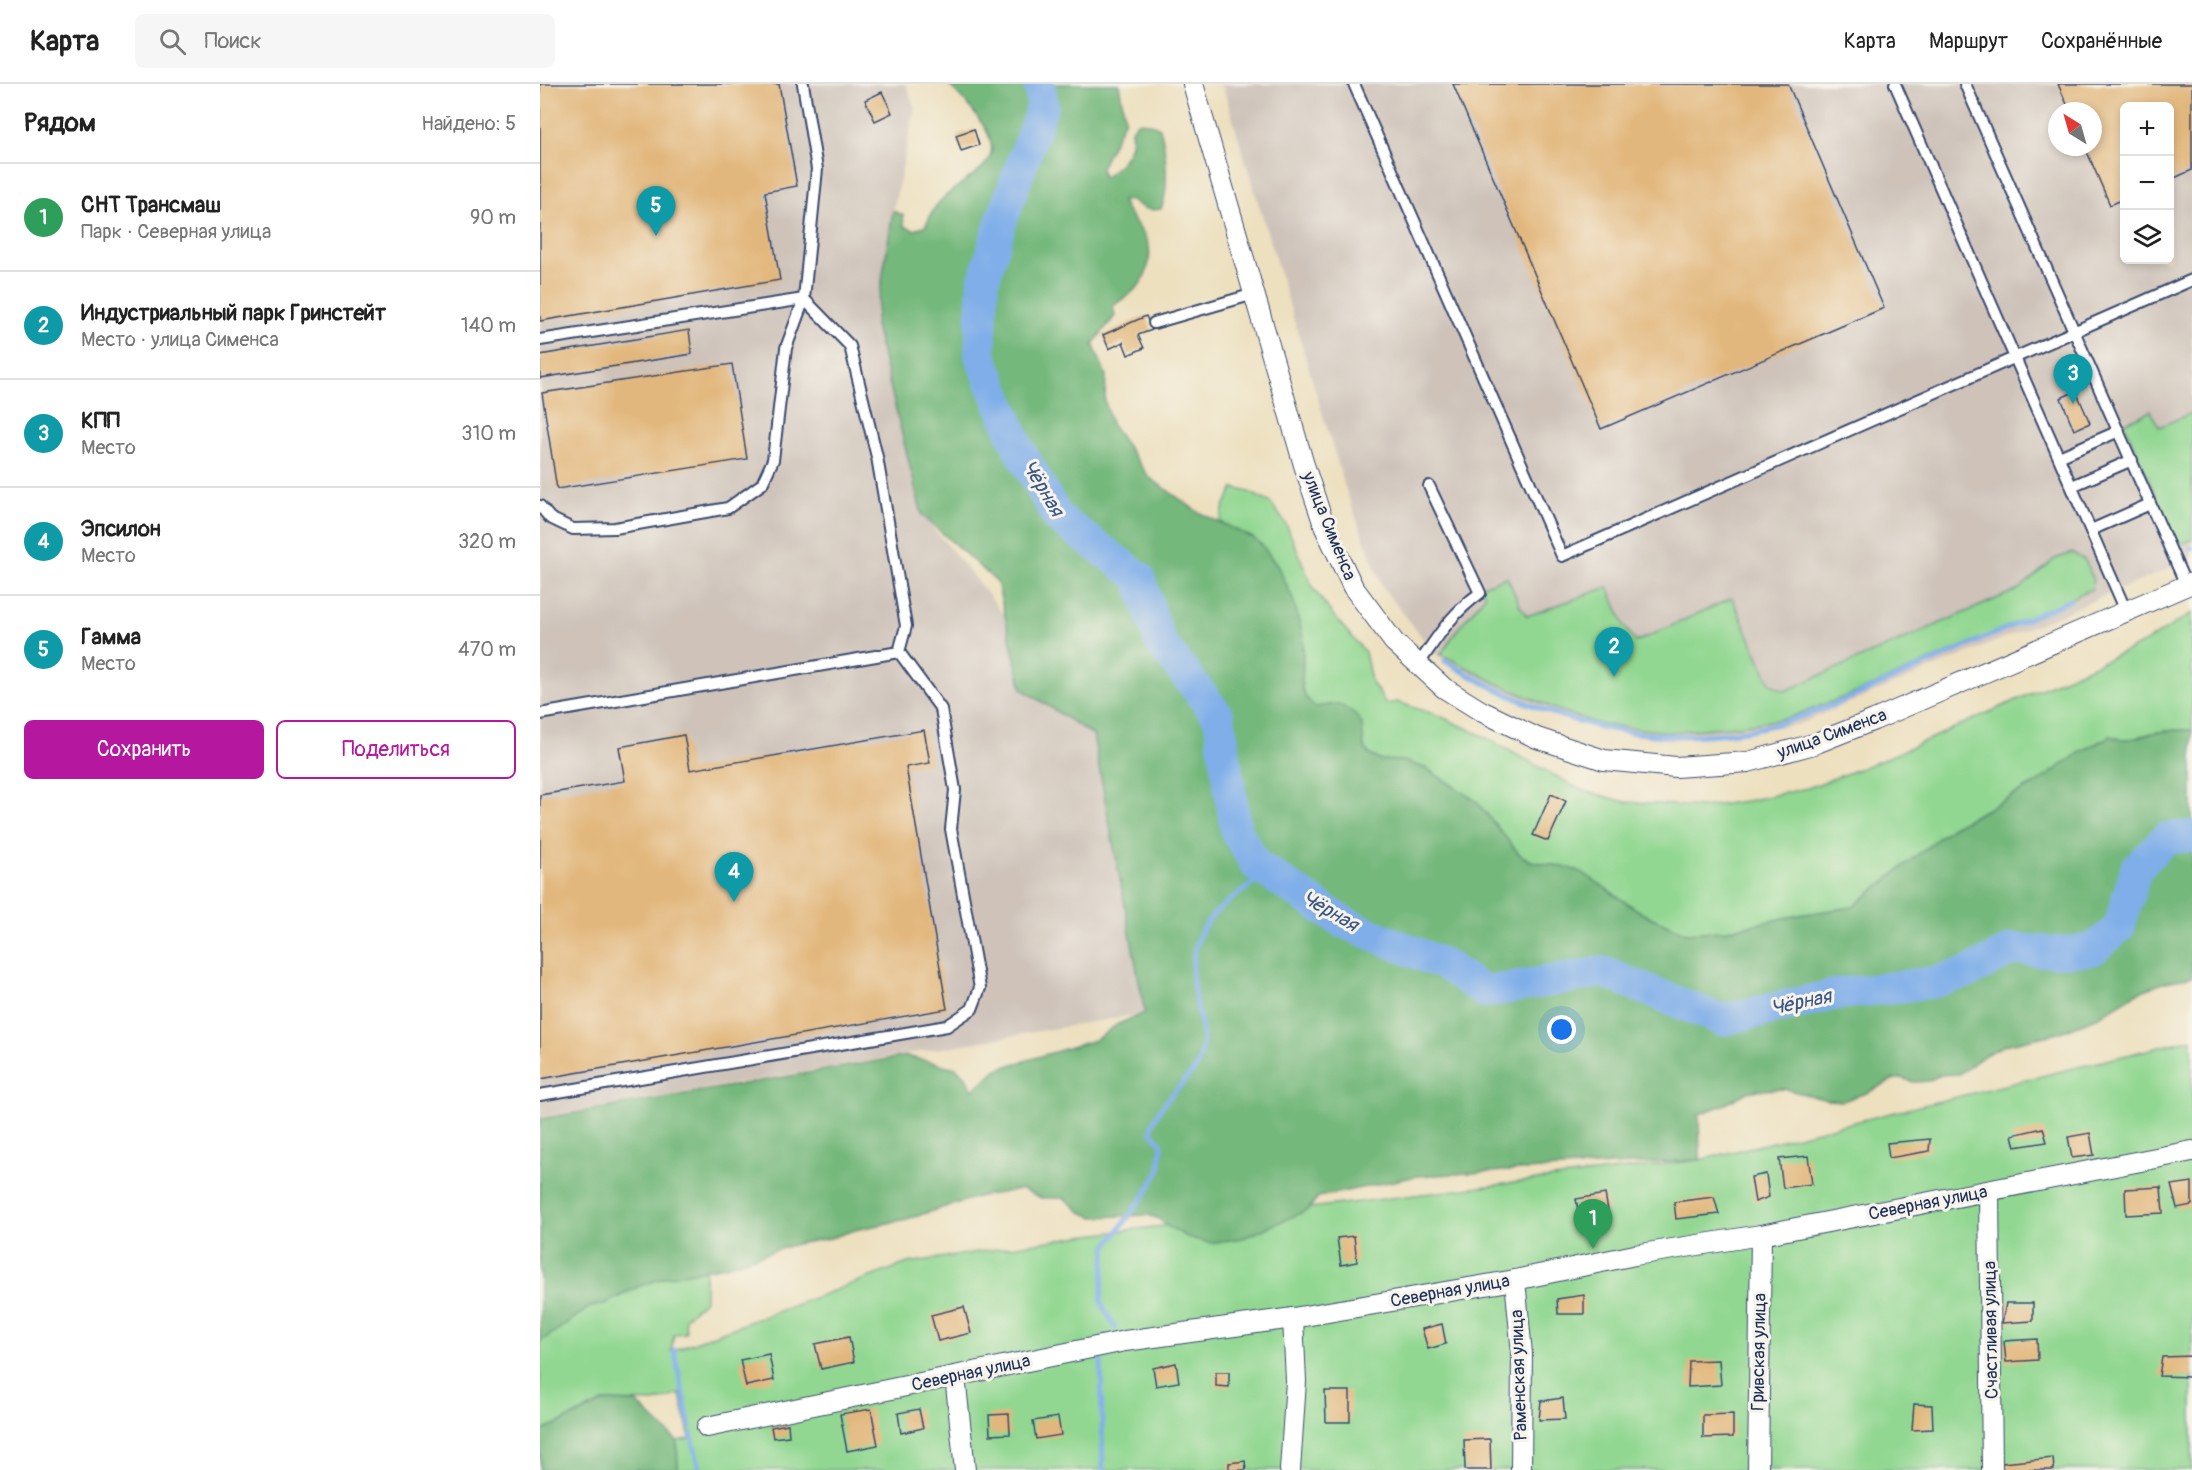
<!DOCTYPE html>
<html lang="ru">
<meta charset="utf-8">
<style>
:root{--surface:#fff;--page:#f6f6f6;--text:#222;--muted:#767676;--line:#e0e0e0;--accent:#b5179e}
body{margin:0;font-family:Pangolin,sans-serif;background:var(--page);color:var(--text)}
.controls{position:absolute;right:18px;top:18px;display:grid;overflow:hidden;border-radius:9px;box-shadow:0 3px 9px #0003}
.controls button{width:54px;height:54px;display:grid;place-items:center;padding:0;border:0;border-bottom:2px solid var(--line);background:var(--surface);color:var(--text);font:30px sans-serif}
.compass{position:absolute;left:1508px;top:18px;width:54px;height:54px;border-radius:50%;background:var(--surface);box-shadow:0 3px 9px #0003;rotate:323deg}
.you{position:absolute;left:1022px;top:946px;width:21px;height:21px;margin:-15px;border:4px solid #fff;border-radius:50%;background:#1a73e8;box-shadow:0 0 0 9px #1a73e833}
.badge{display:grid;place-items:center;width:39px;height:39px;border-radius:50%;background:var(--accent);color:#fff;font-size:20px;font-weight:700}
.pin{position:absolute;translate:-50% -50px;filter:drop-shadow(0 2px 3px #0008)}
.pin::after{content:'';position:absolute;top:32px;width:21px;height:18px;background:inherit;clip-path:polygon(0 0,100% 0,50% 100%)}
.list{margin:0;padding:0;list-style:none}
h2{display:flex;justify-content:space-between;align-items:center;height:78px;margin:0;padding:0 24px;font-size:26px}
h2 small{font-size:20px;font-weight:400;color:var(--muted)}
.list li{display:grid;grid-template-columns:39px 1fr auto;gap:18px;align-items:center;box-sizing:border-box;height:108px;padding:0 24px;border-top:2px solid var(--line)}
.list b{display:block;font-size:22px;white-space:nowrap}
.list p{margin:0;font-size:20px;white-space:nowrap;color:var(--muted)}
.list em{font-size:20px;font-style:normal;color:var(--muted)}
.actions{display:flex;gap:12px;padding:18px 24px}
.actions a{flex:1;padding:14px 0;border:2px solid var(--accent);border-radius:9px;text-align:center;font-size:21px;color:var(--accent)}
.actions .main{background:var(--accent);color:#fff}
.icon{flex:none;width:33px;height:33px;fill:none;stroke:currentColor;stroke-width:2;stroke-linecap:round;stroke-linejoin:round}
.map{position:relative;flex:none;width:1652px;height:1386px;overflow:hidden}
header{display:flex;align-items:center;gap:36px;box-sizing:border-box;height:84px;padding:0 30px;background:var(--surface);border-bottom:2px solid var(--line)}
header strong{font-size:28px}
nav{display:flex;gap:33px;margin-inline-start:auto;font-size:21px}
.search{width:420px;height:54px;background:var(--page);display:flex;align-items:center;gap:15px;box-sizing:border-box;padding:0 21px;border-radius:9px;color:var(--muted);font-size:22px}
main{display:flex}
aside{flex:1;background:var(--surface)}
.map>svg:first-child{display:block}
.industrial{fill:#cec2b9;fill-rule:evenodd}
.green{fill:#91d791;stroke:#568378;stroke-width:1.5}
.forest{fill:#74b87b;stroke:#48746c;stroke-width:1.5}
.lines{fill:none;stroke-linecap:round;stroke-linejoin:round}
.stream{stroke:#7faee9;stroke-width:5}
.river{stroke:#7faee9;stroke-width:32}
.building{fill:#e2b77d}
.lane-casing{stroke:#3a4a6d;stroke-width:14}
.street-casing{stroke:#3a4a6d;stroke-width:22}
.lane{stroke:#fff;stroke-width:10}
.street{stroke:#fff;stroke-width:20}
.labels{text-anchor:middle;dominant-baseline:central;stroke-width:6;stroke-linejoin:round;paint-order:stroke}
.street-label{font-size:18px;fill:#1b2f5e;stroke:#f7f3e8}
.water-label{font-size:20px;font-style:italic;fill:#395588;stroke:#f7f3e8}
</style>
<header>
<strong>Карта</strong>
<div class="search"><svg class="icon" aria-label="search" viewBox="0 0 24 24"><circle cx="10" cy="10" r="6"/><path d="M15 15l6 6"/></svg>Поиск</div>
<nav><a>Карта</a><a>Маршрут</a><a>Сохранённые</a></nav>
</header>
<main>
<aside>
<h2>Рядом<small>Найдено: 5</small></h2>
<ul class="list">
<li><span class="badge" style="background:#2e9e5b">1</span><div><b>СНТ Трансмаш</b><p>Парк · Северная улица</p></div><em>90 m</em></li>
<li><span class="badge" style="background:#0f9aa8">2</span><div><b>Индустриальный парк Гринстейт</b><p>Место · улица Сименса</p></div><em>140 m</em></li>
<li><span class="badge" style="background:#0f9aa8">3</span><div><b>КПП</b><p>Место</p></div><em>310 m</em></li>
<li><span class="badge" style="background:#0f9aa8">4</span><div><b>Эпсилон</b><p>Место</p></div><em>320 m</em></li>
<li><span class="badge" style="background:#0f9aa8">5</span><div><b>Гамма</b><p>Место</p></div><em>470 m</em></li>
</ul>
<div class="actions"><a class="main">Сохранить</a><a>Поделиться</a></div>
</aside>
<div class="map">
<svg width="1652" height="1386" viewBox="0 0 1652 1386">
<rect width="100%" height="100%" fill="#f7f3e8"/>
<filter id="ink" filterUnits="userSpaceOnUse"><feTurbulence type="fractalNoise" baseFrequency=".0167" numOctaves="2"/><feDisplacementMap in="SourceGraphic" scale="12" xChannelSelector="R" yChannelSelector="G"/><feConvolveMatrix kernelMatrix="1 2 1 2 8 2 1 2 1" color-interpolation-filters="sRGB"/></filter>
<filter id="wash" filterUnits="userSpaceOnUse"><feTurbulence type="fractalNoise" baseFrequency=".008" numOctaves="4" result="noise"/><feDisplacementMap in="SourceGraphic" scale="24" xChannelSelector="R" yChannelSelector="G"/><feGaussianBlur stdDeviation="1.35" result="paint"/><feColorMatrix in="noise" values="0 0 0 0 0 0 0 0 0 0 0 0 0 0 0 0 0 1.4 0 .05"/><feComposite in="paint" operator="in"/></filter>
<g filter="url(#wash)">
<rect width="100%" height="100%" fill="#ede0bf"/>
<g class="industrial">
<path d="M0 0H366L375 24 353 127 335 241 382 431 444 505 553 650 605 929 0 1033Z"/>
<path d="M682 0H1652V475L1257 641 1130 656 1059 646 976 612 897 572 843 504 808 413ZM1584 22H1630V176H1584ZM1517 27H1553V63H1517Z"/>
</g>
<g class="green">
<path d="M1611 327 1619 343 1652 329V456L1638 461 1584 339Z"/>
<path d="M694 404 709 408 731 419 746 440 773 504 792 530 825 568 831 597 846 620 857 618 900 632 943 652 1041 706 1086 718 1162 723 1206 717 1268 704 1340 677 1604 559 1652 529V646C1641 646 1629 646 1618 648 1597 651 1593 660 1570 652L1541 668 1495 700 1411 744 1313 823 1259 831 1183 847 1146 849 1103 830 1043 789 1015 781 990 777 979 770 936 717 887 685 875 681 841 676 830 671 824 663 816 631 798 620 775 623 767 615 762 605 763 566 760 541 702 449 680 438 684 422Z"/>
<path d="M1532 469 1545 476 1553 495 1552 505 1323 606 1248 634 1200 642 1128 648 1059 640 1015 625 956 599 901 570 917 546 945 512 942 502 967 493 980 522 987 532 1068 503 1085 543 1096 558 1192 514 1226 590 1231 600 1245 607 1479 505 1515 475Z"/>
<path d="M1652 955V1386H138L137 1357 150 1355 140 1310 115 1318 65 1317 0 1348V1258L50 1223 67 1219 99 1202 126 1193 165 1185V1216L145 1234 146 1249 134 1250 131 1267 368 1179 541 1152 1160 1076Z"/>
</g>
<g class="forest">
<path d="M407 0H579L585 35 561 84 563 94C578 83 595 68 591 48L597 38 610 39 620 44C626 66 630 104 621 125 608 127 602 125 592 116L582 117C588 132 601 143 607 157 610 163 610 170 609 176 605 203 593 207 573 222L575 232 553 260 566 291 565 317 571 340 609 393 658 428 713 454 722 461 738 483 753 515 763 553 762 605 767 615 775 623 799 620 816 631 822 640 824 663 830 671 841 676 864 677 887 685 936 717 979 770 990 777 1030 784 1043 789 1103 830 1146 849 1183 847 1259 831 1313 823 1411 744 1495 700 1541 668 1570 652C1593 660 1597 651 1618 648 1629 646 1641 646 1652 646V893L1626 898 1599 908 1554 935 1518 949 1465 961 1445 971 1419 990 1399 991 1389 997 1374 998 1361 994 1352 996 1329 1008 1303 1017 1287 1016 1245 1005 1219 1006 1207 1008 1186 1020 1159 1030 1160 1076 877 1092 778 1113 768 1126 703 1154 670 1159 647 1153 627 1142 619 1135 608 1131 553 1133 541 1128 524 1114H501L482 1105 437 1113 367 1135 315 1146 291 1154 256 1160 185 1182 126 1193 99 1202 67 1219 50 1223 0 1258V1035L366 972 416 984 426 993 433 1006 457 985 555 956 578 940 605 929 553 651 482 605 457 498 382 431 335 241 353 127 363 131 364 142 374 146 385 142C389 136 392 127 396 122 420 90 478 84 438 34 429 22 419 9 407 0Z"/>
<path d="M65 1317 96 1318 137 1357 138 1386H0V1348Z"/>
</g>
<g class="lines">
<g class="stream">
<path d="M1651 464H1652"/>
<path d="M905 577C992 629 1077 660 1180 650 1190 649 1201 648 1211 646 1263 636 1312 613 1360 592 1417 567 1473 541 1530 516"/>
<path d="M575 1244 561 1218 566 1163 604 1112 619 1087 622 1061 611 1047C614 1027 633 1010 646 995 650 990 656 986 658 980 669 951 660 941 655 913 642 842 677 825 728 789"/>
<path d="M134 1266 150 1343"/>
<path d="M561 1275 563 1386"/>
<path d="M151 1349 160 1386"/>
</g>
<path class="river" d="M499 0 503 21 461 138 443 199 440 271 478 363 518 434 599 493 620 558 679 633 696 747 716 781 803 838 905 881 945 908 1063 888 1182 936 1298 910 1395 898 1429 888 1473 865 1518 868 1552 866 1579 844 1596 785 1626 754 1652 752"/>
</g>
<g id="blocks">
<g class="building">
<path d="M0 0H239L257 102 225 108 240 196 0 237Z"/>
<path d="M913 0H1248L1344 224 1061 345Z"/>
<path d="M1518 0H1652V86L1630 96V22H1584V115L1570 121 1545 63H1553V27H1530Z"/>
<path d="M342 8 352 29 335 37 325 16Z"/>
<path d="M434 45 439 61 421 67 416 51Z"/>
<path d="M606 232 612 246 598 251 604 264 588 271 583 258 569 265 563 251Z"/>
<path d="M149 246 152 270 0 294V271Z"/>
<path d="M192 280 207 375 17 405 2 309Z"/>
<path d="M1536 307 1550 339 1534 346 1521 314Z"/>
<path d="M384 646 390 679 366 683 407 925 0 995V711L85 697 79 663 144 651 150 686Z"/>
<path d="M1011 710 1026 717 1008 757 993 751Z"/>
<path d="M1503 1044 1507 1058 1475 1063 1472 1051Z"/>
<path d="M1550 1049 1554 1071 1532 1074 1528 1053Z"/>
<path d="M1390 1055 1389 1067 1349 1074 1347 1059Z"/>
<path d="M1268 1072 1272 1100 1243 1104 1239 1075Z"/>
<path d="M1226 1090 1229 1113 1215 1118 1211 1093Z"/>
<path d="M1652 1098V1121L1637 1124 1631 1101Z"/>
<path d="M1621 1103 1623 1129 1586 1131 1585 1105Z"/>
<path d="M1065 1110 1068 1126 1039 1132 1036 1115Z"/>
<path d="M1174 1113 1179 1130 1136 1135 1134 1118Z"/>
<path d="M814 1152 817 1178 801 1181 797 1154Z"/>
<path d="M1044 1211V1230H1018L1017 1215Z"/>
<path d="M1466 1219H1493V1237L1462 1239Z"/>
<path d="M424 1223 431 1249 398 1257 391 1231Z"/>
<path d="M902 1240 906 1260 888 1265 882 1245Z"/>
<path d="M309 1253 314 1278 281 1285 275 1260Z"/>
<path d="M1497 1255 1498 1276 1466 1278 1464 1257Z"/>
<path d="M229 1270 234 1296 206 1302 200 1276Z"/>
<path d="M1652 1272V1293L1619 1292 1622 1273Z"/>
<path d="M1179 1276 1181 1301 1148 1303 1149 1277Z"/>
<path d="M636 1279 639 1298 616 1302 613 1284Z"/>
<path d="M676 1288H689V1303L676 1302Z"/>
<path d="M785 1307H810V1338H786Z"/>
<path d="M1023 1314 1025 1335 999 1336 1001 1317Z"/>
<path d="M1374 1320 1392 1321 1393 1345 1372 1346Z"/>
<path d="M331 1325 338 1361 307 1367 300 1330Z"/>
<path d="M379 1325 383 1344 361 1349 358 1329Z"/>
<path d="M469 1330 470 1350 450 1351 449 1331Z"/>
<path d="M1193 1330V1353L1163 1354V1331Z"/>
<path d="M518 1333 521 1351 496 1355 493 1337Z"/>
<path d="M248 1340 249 1352 233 1354 231 1343Z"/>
<path d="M950 1355 951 1386H925L924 1356Z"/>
<path d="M1513 1374 1514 1386H1462V1379Z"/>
<path d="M705 1377 706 1386H689V1379Z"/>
</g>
</g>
</g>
<g filter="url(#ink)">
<use href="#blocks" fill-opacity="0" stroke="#3a4a6d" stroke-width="1.5"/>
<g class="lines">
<defs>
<g id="lane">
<path d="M814 0 1022 472 1652 196"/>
<path d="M1355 0 1586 527"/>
<path d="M1425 0 1646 501"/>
<path d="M264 215 310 262 337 373 366 542 359 568"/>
<path d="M614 239 714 210"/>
<path d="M0 256 264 215"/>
<path d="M1519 373 1579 347"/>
<path d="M1532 402 1592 376"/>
<path d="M0 422 10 434 33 445 75 444 188 424 222 400 233 376 246 264 264 215 277 85 263 0"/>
<path d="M1551 446 1610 420"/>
<path d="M878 581C899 551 910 531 940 509L889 402"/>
<path d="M0 630 359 568 401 625 415 706 411 745 440 904 432 925 407 942 0 1011"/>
</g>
<g id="street">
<path d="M653 0 764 381 785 444 813 503 854 558 904 604 941 627 997 654 1064 676 1136 683 1208 678 1274 660 1334 636 1652 499"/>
<path d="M1449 1107 1452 1386"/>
<path d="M975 1196 982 1270 981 1386"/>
<path d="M415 1292 425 1386"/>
<path d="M167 1343 585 1257 753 1234 975 1196 1095 1171 1221 1151 1652 1067"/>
<path d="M750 1386 756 1297 753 1234"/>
<path d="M1218 1386 1221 1151"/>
</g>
</defs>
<use href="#lane" class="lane-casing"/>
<use href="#street" class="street-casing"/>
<use href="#lane" class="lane"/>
<use href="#street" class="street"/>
</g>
</g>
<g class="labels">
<g class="street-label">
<text transform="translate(789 442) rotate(68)">улица Сименса</text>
<text transform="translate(1292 650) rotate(-20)">улица Сименса</text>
<text transform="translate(1388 1119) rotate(-11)">Северная улица</text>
<text transform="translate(910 1207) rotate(-10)">Северная улица</text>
<text transform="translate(1451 1246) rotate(-91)">Счастливая улица</text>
<text transform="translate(1219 1268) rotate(-89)">Гривская улица</text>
<text transform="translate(431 1289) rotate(-12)">Северная улица</text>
<text transform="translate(979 1291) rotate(-92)">Раменская улица</text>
</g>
<g class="water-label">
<text transform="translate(503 404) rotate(59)">Чёрная</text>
<text transform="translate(790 827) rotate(30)">Чёрная</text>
<text transform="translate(1261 918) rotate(-12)">Чёрная</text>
</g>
</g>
</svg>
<div class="controls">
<button>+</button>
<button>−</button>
<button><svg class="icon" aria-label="layers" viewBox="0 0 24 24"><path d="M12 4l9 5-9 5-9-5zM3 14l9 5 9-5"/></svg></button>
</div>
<svg class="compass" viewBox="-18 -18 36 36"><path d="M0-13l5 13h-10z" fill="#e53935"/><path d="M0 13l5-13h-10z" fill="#767676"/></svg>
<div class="you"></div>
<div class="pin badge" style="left:1053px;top:1165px;background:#2e9e5b">1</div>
<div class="pin badge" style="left:1074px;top:593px;background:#0f9aa8">2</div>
<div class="pin badge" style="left:1533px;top:320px;background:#0f9aa8">3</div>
<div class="pin badge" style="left:194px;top:818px;background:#0f9aa8">4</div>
<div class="pin badge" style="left:116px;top:152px;background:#0f9aa8">5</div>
</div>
</main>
